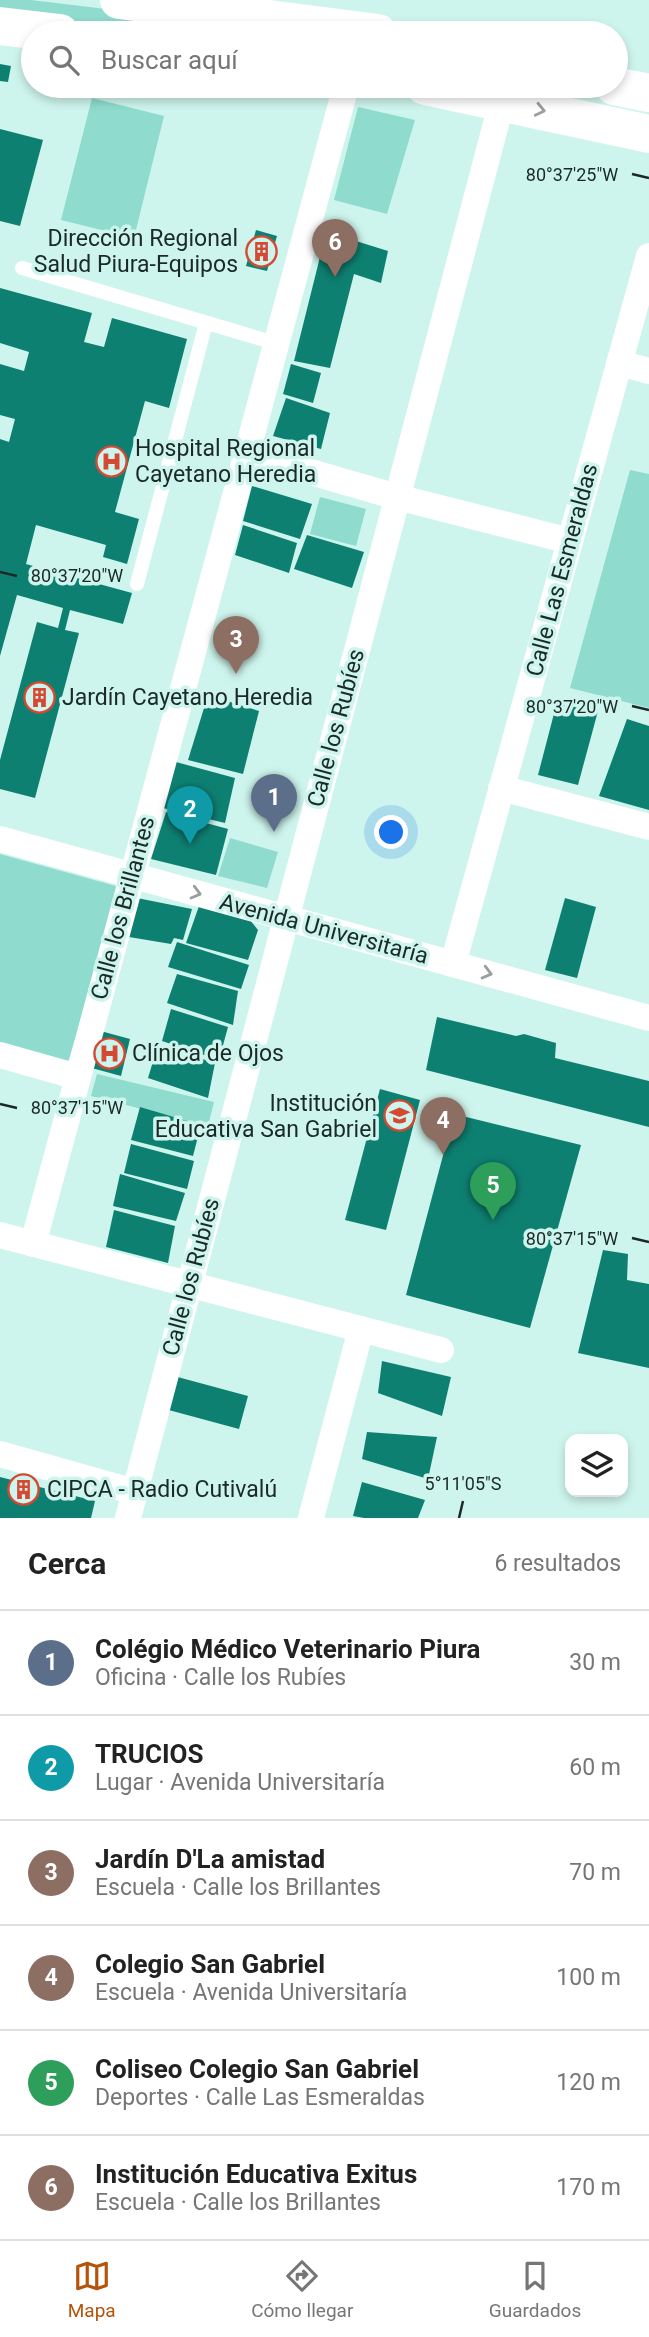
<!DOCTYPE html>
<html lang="es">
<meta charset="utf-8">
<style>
:root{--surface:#fff;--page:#f2f2f2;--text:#222;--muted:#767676;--line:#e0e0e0;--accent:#b45309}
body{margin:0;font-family:Roboto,sans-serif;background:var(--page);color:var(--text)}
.controls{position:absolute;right:21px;bottom:21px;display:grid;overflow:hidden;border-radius:14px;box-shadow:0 4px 10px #0003}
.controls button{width:63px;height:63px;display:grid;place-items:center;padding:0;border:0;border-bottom:2px solid var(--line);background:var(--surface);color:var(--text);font:35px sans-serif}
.you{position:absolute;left:392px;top:833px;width:24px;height:24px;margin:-18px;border:5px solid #fff;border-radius:50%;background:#1a73e8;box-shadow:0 0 0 10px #1a73e833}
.badge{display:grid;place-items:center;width:46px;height:46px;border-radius:50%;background:var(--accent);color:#fff;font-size:23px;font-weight:700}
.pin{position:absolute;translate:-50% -58px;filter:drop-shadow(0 2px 4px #0008)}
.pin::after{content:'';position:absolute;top:37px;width:24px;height:21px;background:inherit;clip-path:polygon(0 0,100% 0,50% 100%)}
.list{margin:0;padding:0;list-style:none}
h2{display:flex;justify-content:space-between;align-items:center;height:91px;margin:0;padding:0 28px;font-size:30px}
h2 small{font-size:23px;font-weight:400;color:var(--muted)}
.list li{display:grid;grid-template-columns:46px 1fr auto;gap:21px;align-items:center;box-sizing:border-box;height:105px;padding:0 28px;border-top:2px solid var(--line)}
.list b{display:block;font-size:26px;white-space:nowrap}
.list p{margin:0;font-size:23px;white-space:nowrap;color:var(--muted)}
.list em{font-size:23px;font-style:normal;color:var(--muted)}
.icon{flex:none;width:38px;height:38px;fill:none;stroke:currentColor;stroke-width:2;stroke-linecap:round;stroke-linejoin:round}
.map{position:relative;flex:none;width:649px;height:1518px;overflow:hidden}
.search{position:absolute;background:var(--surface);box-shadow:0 4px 10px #0003;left:21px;right:21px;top:21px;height:77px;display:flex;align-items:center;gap:18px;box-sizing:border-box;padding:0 24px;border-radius:38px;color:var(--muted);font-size:26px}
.sheet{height:721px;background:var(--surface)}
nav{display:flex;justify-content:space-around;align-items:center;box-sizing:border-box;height:98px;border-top:2px solid var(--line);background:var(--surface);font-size:19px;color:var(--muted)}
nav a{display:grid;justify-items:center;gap:4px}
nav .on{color:var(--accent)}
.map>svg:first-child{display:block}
.green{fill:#8fdbce}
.building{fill:#0e8072}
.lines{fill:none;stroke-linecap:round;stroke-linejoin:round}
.lane{stroke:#fff;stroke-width:14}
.street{stroke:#fff;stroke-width:26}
.secondary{stroke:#fff;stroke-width:38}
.oneway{stroke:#989f9e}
.ticks{fill:none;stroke:#1b2927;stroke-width:2.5}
.labels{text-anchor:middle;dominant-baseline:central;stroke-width:7;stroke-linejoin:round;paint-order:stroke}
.poi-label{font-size:23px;fill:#1b2927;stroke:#cef5ed;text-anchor:start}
.street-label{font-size:23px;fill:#1b2927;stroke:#cef5ed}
.ticks-label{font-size:18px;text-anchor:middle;fill:#1b2927;stroke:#cef5ed;stroke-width:7;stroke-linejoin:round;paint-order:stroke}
</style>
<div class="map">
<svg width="649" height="1518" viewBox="0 0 649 1518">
<rect width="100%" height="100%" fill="#cef5ed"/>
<g class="green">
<path d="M0 0H31L306 33H110L0 19Z"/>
<path d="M92 98 164 116 134 238 61 220Z"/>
<path d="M358 107 415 120 387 214 334 200Z"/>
<path d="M630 470 649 474V708L570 688Z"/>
<path d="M320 497 366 509 356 546 310 534Z"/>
<path d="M230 838 278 852 267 888 218 876Z"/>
<path d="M0 854 123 888 67 1065 0 1045Z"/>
<path d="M97 1074 214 1102 208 1126 91 1096Z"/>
</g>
<g class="building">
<path d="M0 64 11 66 8 82 0 81Z"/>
<path d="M0 129 43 140 20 226 0 221Z"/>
<path d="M256 230 277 236 267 271 246 266Z"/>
<path d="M324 231 388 251 381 283 354 274 330 368 294 361 319 261Z"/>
<path d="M0 288 92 313 84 342 104 347 112 318 187 339 169 408 145 401 115 512 139 519 127 564 103 557 106 545 36 525 26 564 132 593 123 624 70 610 65 630 79 633 35 798 0 789V760L37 622 58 628 63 608 17 595 0 656V439L9 442 15 419 0 415V364L24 371 29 352 0 343Z"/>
<path d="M291 364 321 373 313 403 283 394Z"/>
<path d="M286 398 330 413 321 449 273 436Z"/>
<path d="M252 486 312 504 300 539 243 521Z"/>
<path d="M243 525 297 543 289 573 235 555Z"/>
<path d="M307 535 364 552 352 588 294 569Z"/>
<path d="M208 695 259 711 243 774 188 760Z"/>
<path d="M557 702 598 711 578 785 538 775Z"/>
<path d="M627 719 649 726V810L599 796Z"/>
<path d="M176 762 235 778 225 823 163 808Z"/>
<path d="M166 812 228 829 216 875 151 859Z"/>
<path d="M137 898 192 909 183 940 174 938 171 944 129 937Z"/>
<path d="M565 898 596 907 577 978 545 970Z"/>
<path d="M199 906 250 920 258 930 248 960 186 943Z"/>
<path d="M177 942 249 965 241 989 168 967Z"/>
<path d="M177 974 238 991 233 1025 167 1003Z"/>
<path d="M171 1009 228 1027 219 1060 162 1041Z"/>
<path d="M437 1017 516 1036 524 1034 556 1043 555 1058 649 1081V1127L426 1070Z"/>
<path d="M97 1030 130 1039 121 1076 88 1067Z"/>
<path d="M158 1045 215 1063 208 1098 148 1078Z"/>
<path d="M380 1089 420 1100 386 1230 345 1220Z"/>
<path d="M140 1107 201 1125 193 1156 131 1140Z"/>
<path d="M454 1114 581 1145 530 1328 406 1295Z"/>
<path d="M131 1144 194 1161 187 1189 124 1173Z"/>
<path d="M120 1174 185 1193 176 1221 113 1206Z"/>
<path d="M114 1210 175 1226 168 1263 106 1247Z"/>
<path d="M603 1250 628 1254 627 1280 649 1284V1368L578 1353Z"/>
<path d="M382 1361 451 1377 442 1416 378 1393Z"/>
<path d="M174 1376 248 1396 239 1429 165 1409Z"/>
<path d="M367 1432 437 1437 428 1479 362 1459Z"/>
<path d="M0 1477 95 1501 91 1518H0Z"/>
<path d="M362 1482 425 1500 418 1518H364L353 1516Z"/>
</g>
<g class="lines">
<g class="lane">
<path d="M22 268 275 343"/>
<path d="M137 584 206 323"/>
</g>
<g class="street">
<path d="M619 363 649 371"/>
<path d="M245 453 397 497 570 541"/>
<path d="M501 788 649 827"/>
<path d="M0 839 649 1018"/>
<path d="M453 964 649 256"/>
<path d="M0 1055 78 1077"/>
<path d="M0 1235 441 1350"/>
<path d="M33 1244 346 86"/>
<path d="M0 1454 135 1492"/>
<path d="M128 1518 502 101"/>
<path d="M311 1518 361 1329"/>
</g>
<g class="secondary">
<path d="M119 0 378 33"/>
<path d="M0 26 60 33"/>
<path d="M425 86 649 134"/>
<path d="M614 86 649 93"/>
</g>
</g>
<defs><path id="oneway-chevron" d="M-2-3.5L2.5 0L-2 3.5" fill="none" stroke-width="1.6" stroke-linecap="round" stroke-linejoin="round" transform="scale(1.75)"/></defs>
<g class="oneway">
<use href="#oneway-chevron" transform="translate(540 110) rotate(13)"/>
<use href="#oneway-chevron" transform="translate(196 893) rotate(15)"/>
<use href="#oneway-chevron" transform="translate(487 973) rotate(15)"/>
</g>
<path class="ticks" d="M632 174 649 178M0 572 17 576M632 706 649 710M0 1104 17 1108M632 1238 649 1242M459 1518 463 1501"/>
<defs>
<symbol id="building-ring" viewBox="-11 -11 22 22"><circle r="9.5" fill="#cef5ed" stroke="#d54933" stroke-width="1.5"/><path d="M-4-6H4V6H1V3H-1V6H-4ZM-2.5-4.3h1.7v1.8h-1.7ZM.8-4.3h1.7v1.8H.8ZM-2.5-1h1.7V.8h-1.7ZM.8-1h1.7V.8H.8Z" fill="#d54933"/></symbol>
<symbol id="hospital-ring" viewBox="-11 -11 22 22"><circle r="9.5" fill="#cef5ed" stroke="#d54933" stroke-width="1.5"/><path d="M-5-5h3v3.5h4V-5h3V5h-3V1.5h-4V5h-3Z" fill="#d54933"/></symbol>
<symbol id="school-ring" viewBox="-11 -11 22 22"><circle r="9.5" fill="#cef5ed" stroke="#d54933" stroke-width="1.5"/><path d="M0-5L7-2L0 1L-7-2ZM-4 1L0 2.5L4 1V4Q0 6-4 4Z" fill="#d54933"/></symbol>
</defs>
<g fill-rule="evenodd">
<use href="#building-ring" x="244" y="234" width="35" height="35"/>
<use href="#hospital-ring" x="94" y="444" width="35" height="35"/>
<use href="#building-ring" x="22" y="680" width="35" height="35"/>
<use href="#hospital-ring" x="92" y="1036" width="35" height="35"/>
<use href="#school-ring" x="382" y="1098" width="35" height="35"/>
<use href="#building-ring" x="6" y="1472" width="35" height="35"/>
</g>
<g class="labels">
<g class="poi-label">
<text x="238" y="238" text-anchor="end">Dirección Regional<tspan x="238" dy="26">Salud Piura-Equipos</tspan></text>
<text x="135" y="448">Hospital Regional<tspan x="135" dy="26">Cayetano Heredia</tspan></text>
<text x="62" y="697">Jardín Cayetano Heredia</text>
<text x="132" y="1053">Clínica de Ojos</text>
<text x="377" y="1103" text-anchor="end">Institución<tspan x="377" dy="26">Educativa San Gabriel</tspan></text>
<text x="47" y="1489">CIPCA - Radio Cutivalú</text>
</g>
<g class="street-label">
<text transform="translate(562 570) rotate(-75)">Calle Las Esmeraldas</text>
<text transform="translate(336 728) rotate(-75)">Calle los Rubíes</text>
<text transform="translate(123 908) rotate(-75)">Calle los Brillantes</text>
<text transform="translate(324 929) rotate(15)">Avenida Universitaría</text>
<text transform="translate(191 1277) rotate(-75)">Calle los Rubíes</text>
</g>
</g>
<g class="ticks-label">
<text x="572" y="181">80°37'25"W</text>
<text x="77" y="582">80°37'20"W</text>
<text x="572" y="713">80°37'20"W</text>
<text x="77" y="1114">80°37'15"W</text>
<text x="572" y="1245">80°37'15"W</text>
<text x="463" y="1490">5°11'05"S</text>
</g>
</svg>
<div class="controls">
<button><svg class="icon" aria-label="layers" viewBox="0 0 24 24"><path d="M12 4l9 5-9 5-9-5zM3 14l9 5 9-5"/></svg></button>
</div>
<div class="you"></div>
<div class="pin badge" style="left:274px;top:832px;background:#5c6f8a">1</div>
<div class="pin badge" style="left:190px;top:844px;background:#0f9aa8">2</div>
<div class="pin badge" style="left:236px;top:674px;background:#8d6e63">3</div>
<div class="pin badge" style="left:443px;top:1155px;background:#8d6e63">4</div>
<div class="pin badge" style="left:493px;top:1220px;background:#2e9e5b">5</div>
<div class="pin badge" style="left:335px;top:277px;background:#8d6e63">6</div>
<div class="search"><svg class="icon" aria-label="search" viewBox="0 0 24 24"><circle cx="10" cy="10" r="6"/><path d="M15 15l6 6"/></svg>Buscar aquí</div>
</div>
<section class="sheet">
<h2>Cerca<small>6 resultados</small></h2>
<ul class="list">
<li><span class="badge" style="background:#5c6f8a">1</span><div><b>Colégio Médico Veterinario Piura</b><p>Oficina · Calle los Rubíes</p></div><em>30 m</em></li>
<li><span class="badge" style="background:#0f9aa8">2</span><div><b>TRUCIOS</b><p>Lugar · Avenida Universitaría</p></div><em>60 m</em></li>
<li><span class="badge" style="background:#8d6e63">3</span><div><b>Jardín D'La amistad</b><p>Escuela · Calle los Brillantes</p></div><em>70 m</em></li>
<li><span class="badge" style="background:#8d6e63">4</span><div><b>Colegio San Gabriel</b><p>Escuela · Avenida Universitaría</p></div><em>100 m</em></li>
<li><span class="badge" style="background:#2e9e5b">5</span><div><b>Coliseo Colegio San Gabriel</b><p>Deportes · Calle Las Esmeraldas</p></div><em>120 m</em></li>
<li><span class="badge" style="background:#8d6e63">6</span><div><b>Institución Educativa Exitus</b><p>Escuela · Calle los Brillantes</p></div><em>170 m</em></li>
</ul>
</section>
<nav>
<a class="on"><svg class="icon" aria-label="map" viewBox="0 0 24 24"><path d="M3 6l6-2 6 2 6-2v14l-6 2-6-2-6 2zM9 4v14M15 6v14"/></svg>Mapa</a>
<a><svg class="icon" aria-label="directions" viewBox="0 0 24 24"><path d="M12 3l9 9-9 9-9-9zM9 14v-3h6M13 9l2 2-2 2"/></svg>Cómo llegar</a>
<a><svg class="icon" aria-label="saved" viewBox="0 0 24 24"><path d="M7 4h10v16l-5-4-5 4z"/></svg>Guardados</a>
</nav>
